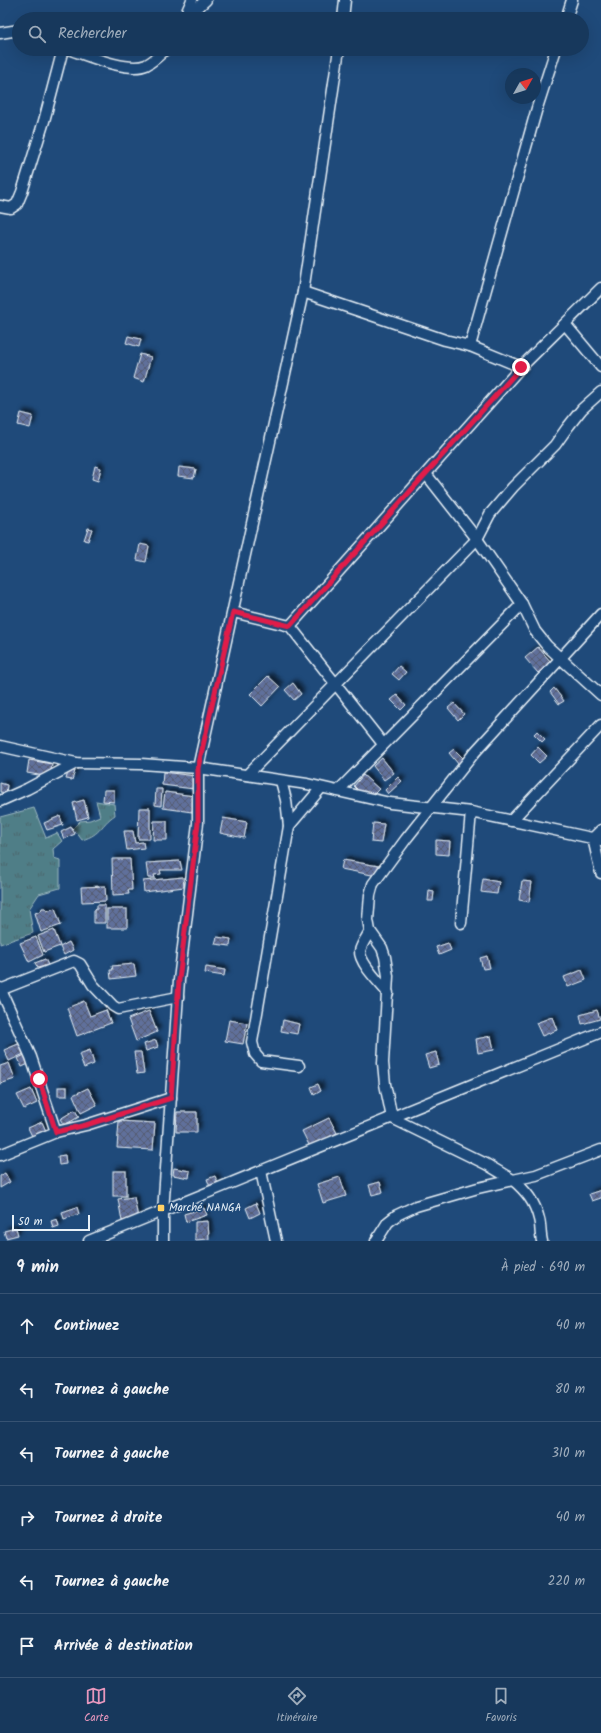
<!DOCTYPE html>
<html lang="fr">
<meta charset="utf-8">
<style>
:root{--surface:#17385c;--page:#244365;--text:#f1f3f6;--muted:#9eacbb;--line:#365272;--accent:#e797bd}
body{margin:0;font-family:Kalam,sans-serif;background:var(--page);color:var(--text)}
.compass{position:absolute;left:505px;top:68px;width:36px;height:36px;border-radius:50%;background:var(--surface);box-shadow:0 4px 16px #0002;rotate:51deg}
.scale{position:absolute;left:12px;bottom:10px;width:78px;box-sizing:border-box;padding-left:4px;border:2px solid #e8f1f8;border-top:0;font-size:11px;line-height:14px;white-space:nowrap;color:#e8f1f8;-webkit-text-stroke:3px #1f4a7a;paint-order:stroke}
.stop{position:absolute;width:12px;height:12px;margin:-9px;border:3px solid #e11d48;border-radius:50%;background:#fff}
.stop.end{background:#e11d48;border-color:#fff;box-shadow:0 1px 4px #0008}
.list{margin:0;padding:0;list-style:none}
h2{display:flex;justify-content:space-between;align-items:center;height:52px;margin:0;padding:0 16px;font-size:17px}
h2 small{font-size:13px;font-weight:400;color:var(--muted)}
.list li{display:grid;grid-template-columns:26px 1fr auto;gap:12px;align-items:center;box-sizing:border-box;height:64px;padding:0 16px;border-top:1px solid var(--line)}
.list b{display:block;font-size:15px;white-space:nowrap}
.list em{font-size:13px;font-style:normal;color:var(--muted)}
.icon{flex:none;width:22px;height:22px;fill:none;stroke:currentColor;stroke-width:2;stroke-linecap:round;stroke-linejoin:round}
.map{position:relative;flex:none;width:601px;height:1241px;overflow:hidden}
.search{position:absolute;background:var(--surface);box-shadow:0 4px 16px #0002;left:12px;right:12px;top:12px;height:44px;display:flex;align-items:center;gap:10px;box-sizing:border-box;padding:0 14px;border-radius:22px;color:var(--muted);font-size:15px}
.sheet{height:436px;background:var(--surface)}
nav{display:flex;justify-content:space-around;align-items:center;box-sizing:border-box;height:56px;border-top:1px solid var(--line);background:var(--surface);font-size:11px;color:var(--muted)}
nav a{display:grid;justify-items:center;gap:2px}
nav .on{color:var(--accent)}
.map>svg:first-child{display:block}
.grass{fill:url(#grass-tufts);stroke:#9cb8c0}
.building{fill:url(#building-cross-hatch);stroke:#e8f1f8;filter:url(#shadow)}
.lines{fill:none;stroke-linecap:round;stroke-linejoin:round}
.street-casing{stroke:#e8f1f8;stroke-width:13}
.street{stroke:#1f4a7a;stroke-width:10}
.route{stroke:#e11d48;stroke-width:5}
.poi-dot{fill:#ffd166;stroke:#1f4a7a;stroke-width:1.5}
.labels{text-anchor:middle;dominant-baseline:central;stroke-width:3;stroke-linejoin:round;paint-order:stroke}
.poi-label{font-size:11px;fill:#e8f1f8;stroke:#1f4a7a;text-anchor:start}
</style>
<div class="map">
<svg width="601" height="1241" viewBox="0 0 601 1241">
<defs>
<pattern id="grass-tufts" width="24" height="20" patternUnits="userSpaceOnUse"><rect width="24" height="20" fill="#507e87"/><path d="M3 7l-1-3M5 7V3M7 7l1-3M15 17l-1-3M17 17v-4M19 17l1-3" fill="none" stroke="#4c666c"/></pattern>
<pattern id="building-cross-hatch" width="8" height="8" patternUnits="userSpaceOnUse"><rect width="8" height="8" fill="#616f9b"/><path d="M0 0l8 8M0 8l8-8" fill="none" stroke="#545c72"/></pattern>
<filter id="shadow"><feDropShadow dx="3.5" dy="-3.5" stdDeviation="2" flood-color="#0009"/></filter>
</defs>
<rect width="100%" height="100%" fill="#1f4a7a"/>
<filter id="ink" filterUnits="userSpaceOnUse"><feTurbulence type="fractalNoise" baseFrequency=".025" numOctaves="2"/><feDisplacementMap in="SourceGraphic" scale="8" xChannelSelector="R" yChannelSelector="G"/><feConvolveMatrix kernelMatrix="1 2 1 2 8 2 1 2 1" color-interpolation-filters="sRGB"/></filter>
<g filter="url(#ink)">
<g class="grass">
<path d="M96 801 114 804 115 815C100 825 102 834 82 840L73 828 80 821 90 820 100 816Z"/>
<path d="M34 808 46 838 57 833 62 841 53 849 54 858 60 860V888L39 894 29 909 33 933 0 944V817Z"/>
</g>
<g class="building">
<path d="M128 336 141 339 139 347 126 343Z"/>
<path d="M140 354 151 357 144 382 133 378Z"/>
<path d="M21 413 33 416 30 428 18 425Z"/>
<path d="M95 466 101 468 98 481 92 479Z"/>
<path d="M179 467 196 469 194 478 178 476Z"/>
<path d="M88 528 92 529 88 541 84 540Z"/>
<path d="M140 544 149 546 146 562 137 560Z"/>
<path d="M538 647 551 662 538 673 525 658Z"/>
<path d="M399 666 406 672 399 680 392 674Z"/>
<path d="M268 676 280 687 262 706 250 694Z"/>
<path d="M293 683 301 694 294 700 285 690Z"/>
<path d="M554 688 564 701 559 704 550 692Z"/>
<path d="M397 695 406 705 401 710 391 700Z"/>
<path d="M454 703 464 714 458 720 448 708Z"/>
<path d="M537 731 545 739 542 742 534 734Z"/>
<path d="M538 747 547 756 539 763 531 755Z"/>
<path d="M454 749 465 760 459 765 449 753Z"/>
<path d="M382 758 394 773 384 780 373 766Z"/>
<path d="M29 760 52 764 50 777 27 773Z"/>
<path d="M69 769 75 771 72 780 66 779Z"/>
<path d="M163 772 195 776 194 789 162 785Z"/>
<path d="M363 775 379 789 374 794 360 792 354 786Z"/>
<path d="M398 777 402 781 388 794 385 790Z"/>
<path d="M0 783 7 785 6 793 0 792Z"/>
<path d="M156 789H162L161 806 155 805Z"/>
<path d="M104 790H114V802L103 801Z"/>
<path d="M165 792 194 796 192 812 163 808Z"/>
<path d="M84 800 88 817 77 820 73 803Z"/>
<path d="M139 808H150V839H138Z"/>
<path d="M60 816 63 825 47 830 44 823Z"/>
<path d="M223 818 247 822 244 838 220 833Z"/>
<path d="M154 821H167V840H153Z"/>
<path d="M373 823 384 824 381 843 371 842Z"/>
<path d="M71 827 75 834 64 839 61 832Z"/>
<path d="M124 831H133L135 843 143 842 144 848 127 850Z"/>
<path d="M436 840 450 841 449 855 436 854Z"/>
<path d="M112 859H130L132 890H128L129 894 113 895Z"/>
<path d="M343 860 379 866 377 876 341 869Z"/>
<path d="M180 861 182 870H160L161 874 154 875 155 878H148L146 863Z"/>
<path d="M183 877 184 887 144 892 143 881Z"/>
<path d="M483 879 499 882 497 894 481 892Z"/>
<path d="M522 881 532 882 529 902 519 900Z"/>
<path d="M105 886 106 901 82 902 81 887Z"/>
<path d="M429 890 434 891 433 901H428Z"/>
<path d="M97 905H105V923H94V910L97 909Z"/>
<path d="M42 908H45L47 911 55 908 61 925 41 932 35 913 41 911Z"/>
<rect x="107" y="909" width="20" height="19"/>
<path d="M54 930 60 946 44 952 38 936Z"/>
<path d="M36 937 43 955 29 962 20 943Z"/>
<path d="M217 937 231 939 230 946 215 944Z"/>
<path d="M69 942 73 950 64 955 60 947Z"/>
<path d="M448 943 451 950 439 955 436 947Z"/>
<path d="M487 956 490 968 483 969 480 958Z"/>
<path d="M45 959 48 965 38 968 35 963Z"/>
<path d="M134 964 136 976 111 979 110 970H113L112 966Z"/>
<path d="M206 967 225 970 224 976 205 973Z"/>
<path d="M582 970 586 980 568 987 564 977Z"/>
<path d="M84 1001 90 1016 106 1010 111 1023 77 1036 67 1008Z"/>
<path d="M597 1010 600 1019 582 1024 580 1015Z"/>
<path d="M149 1011 157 1032 136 1041 128 1019Z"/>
<path d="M552 1017 557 1030 542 1036 536 1023Z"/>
<path d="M229 1020 247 1023 243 1044 225 1041Z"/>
<path d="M283 1020 299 1024 297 1034 281 1031Z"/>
<path d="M491 1036 494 1050 478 1053 476 1039Z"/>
<path d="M156 1040 158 1047 146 1051 144 1044Z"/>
<path d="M23 1042 26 1053 9 1061 4 1050Z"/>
<path d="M90 1050 94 1064 84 1068 79 1054Z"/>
<path d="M134 1052H141L144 1073 137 1074Z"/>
<path d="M436 1052 439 1065 429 1068 425 1055Z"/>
<path d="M27 1054 31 1063 22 1067 18 1058Z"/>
<path d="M9 1063 15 1079 0 1084V1066Z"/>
<path d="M318 1084 321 1091 314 1095 311 1087Z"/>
<rect x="58" y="1087" width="9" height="9"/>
<path d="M88 1088 97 1105 81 1113 73 1095Z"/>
<path d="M31 1089 37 1103 24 1109 17 1095Z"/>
<path d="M75 1110 79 1117 64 1125 60 1119Z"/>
<path d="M177 1112H197V1132H176Z"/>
<path d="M329 1118 337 1133 310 1147 302 1131Z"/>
<path d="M119 1121 155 1123 153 1150 117 1148Z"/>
<path d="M42 1122 46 1131 32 1136 28 1128Z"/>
<path d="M65 1155 66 1164 59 1165 58 1156Z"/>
<path d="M174 1168 190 1171 189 1178 173 1175Z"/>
<rect x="113" y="1171" width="13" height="25"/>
<path d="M5 1173 10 1182 0 1188V1176Z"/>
<path d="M215 1176 218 1184 210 1187 207 1179Z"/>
<path d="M340 1177 346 1196 323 1203 317 1184Z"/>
<path d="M380 1182 383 1192 372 1195 369 1185Z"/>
<path d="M601 1190V1198L592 1201 589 1194Z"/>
<path d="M134 1197 138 1218 122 1221 118 1199Z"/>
<path d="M256 1203 260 1213 250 1218 246 1208Z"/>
<path d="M77 1207 79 1214 64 1219 62 1212Z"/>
<path d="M204 1208 207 1215 186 1222 184 1214Z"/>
<path d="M57 1219 59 1226 53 1228 51 1221Z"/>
<path d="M208 1221 209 1239 195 1240V1222Z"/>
<path d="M16 1228 18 1235 6 1238 4 1231Z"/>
</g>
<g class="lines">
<defs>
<g id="street">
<path d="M185 16 192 0"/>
<path d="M185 19 206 0"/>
<path d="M343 19 345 0"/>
<path d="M566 19 572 0"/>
<path d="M0 33 19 30"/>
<path d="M68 49C86 55 128 73 146 65 154 61 160 55 166 49"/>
<path d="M0 206 11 208 17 204 22 192 44 121 63 49"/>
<path d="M303 292 445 340 470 346 537 108 556 49"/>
<path d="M565 324 601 367"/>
<path d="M470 346 521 367"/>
<path d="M426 474 477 539 522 604 535 631 547 646 601 695"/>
<path d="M233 612 290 626 383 744"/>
<path d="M601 614 475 752 406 839 373 884 370 895 368 920 370 931 382 948 385 957 388 976 383 1063 385 1084 392 1118 486 1164 513 1180 536 1175 601 1150"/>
<path d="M290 626 521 367 601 288"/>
<path d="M0 746 76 763 141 764 198 768 307 784 390 803 471 812 601 840"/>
<path d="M247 775 477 539 490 514 513 487 555 445 567 428 582 409 601 392"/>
<path d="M281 781 286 800 289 826 252 1042 255 1054 261 1061 299 1066"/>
<path d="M338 791 522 604"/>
<path d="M0 801 27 789 76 763"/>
<path d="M511 821 601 725"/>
<path d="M289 826 321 788"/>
<path d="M601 830 593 838 601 873"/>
<path d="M461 923 471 812"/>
<path d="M370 931C367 937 361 945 360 951 359 963 381 984 388 993"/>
<path d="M0 988 31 1057 56 1132"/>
<path d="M0 990 74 961 80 964 93 985 113 1006 118 1009 178 997"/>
<path d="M0 1155 56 1132 86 1125 171 1098"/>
<path d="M261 1171 276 1241"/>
<path d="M89 1241 601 1032"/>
<path d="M163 1241V1212L179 980 198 823V768L303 292 339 49"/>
<path d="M376 1241 388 1222 397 1215 416 1206 478 1188 513 1180C526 1191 535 1202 539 1219 541 1226 540 1234 542 1241"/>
</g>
</defs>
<use href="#street" class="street-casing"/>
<use href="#street" class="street"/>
</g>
</g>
<g class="lines" filter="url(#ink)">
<path class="route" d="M39 1079 56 1132 86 1125 171 1098 179 980 198 823V768L233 612 290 626 521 367"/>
</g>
<rect class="poi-dot" x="157" y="1204" width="8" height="8" rx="2"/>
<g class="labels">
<g class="poi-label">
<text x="169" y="1208">Marché NANGA</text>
</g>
</g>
</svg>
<svg class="compass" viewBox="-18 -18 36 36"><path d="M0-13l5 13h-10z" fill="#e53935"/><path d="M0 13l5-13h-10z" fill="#9eacbb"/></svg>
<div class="scale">50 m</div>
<div class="stop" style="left:39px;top:1079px"></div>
<div class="stop end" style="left:521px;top:367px"></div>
<div class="search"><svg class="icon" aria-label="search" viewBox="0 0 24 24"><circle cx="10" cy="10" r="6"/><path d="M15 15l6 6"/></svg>Rechercher</div>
</div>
<section class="sheet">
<h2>9 min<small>À pied · 690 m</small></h2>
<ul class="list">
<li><svg class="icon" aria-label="ahead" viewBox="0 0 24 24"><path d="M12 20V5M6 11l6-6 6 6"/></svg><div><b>Continuez</b></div><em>40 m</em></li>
<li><svg class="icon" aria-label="left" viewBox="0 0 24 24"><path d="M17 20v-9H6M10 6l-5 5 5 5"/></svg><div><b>Tournez à gauche</b></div><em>80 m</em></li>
<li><svg class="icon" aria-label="left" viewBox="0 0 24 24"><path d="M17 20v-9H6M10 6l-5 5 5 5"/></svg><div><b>Tournez à gauche</b></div><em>310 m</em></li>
<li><svg class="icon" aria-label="right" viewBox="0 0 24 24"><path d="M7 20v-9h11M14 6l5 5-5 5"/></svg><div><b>Tournez à droite</b></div><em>40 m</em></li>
<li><svg class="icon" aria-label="left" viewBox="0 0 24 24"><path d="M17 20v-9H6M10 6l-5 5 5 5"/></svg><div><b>Tournez à gauche</b></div><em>220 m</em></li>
<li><svg class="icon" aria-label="arrive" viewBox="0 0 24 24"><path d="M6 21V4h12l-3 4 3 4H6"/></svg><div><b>Arrivée à destination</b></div></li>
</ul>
</section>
<nav>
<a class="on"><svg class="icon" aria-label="map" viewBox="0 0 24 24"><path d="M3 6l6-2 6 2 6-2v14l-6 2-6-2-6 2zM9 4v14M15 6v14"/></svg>Carte</a>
<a><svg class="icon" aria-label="directions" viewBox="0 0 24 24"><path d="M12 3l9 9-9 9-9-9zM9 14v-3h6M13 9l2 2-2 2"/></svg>Itinéraire</a>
<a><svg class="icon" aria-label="saved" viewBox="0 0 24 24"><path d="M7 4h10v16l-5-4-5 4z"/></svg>Favoris</a>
</nav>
